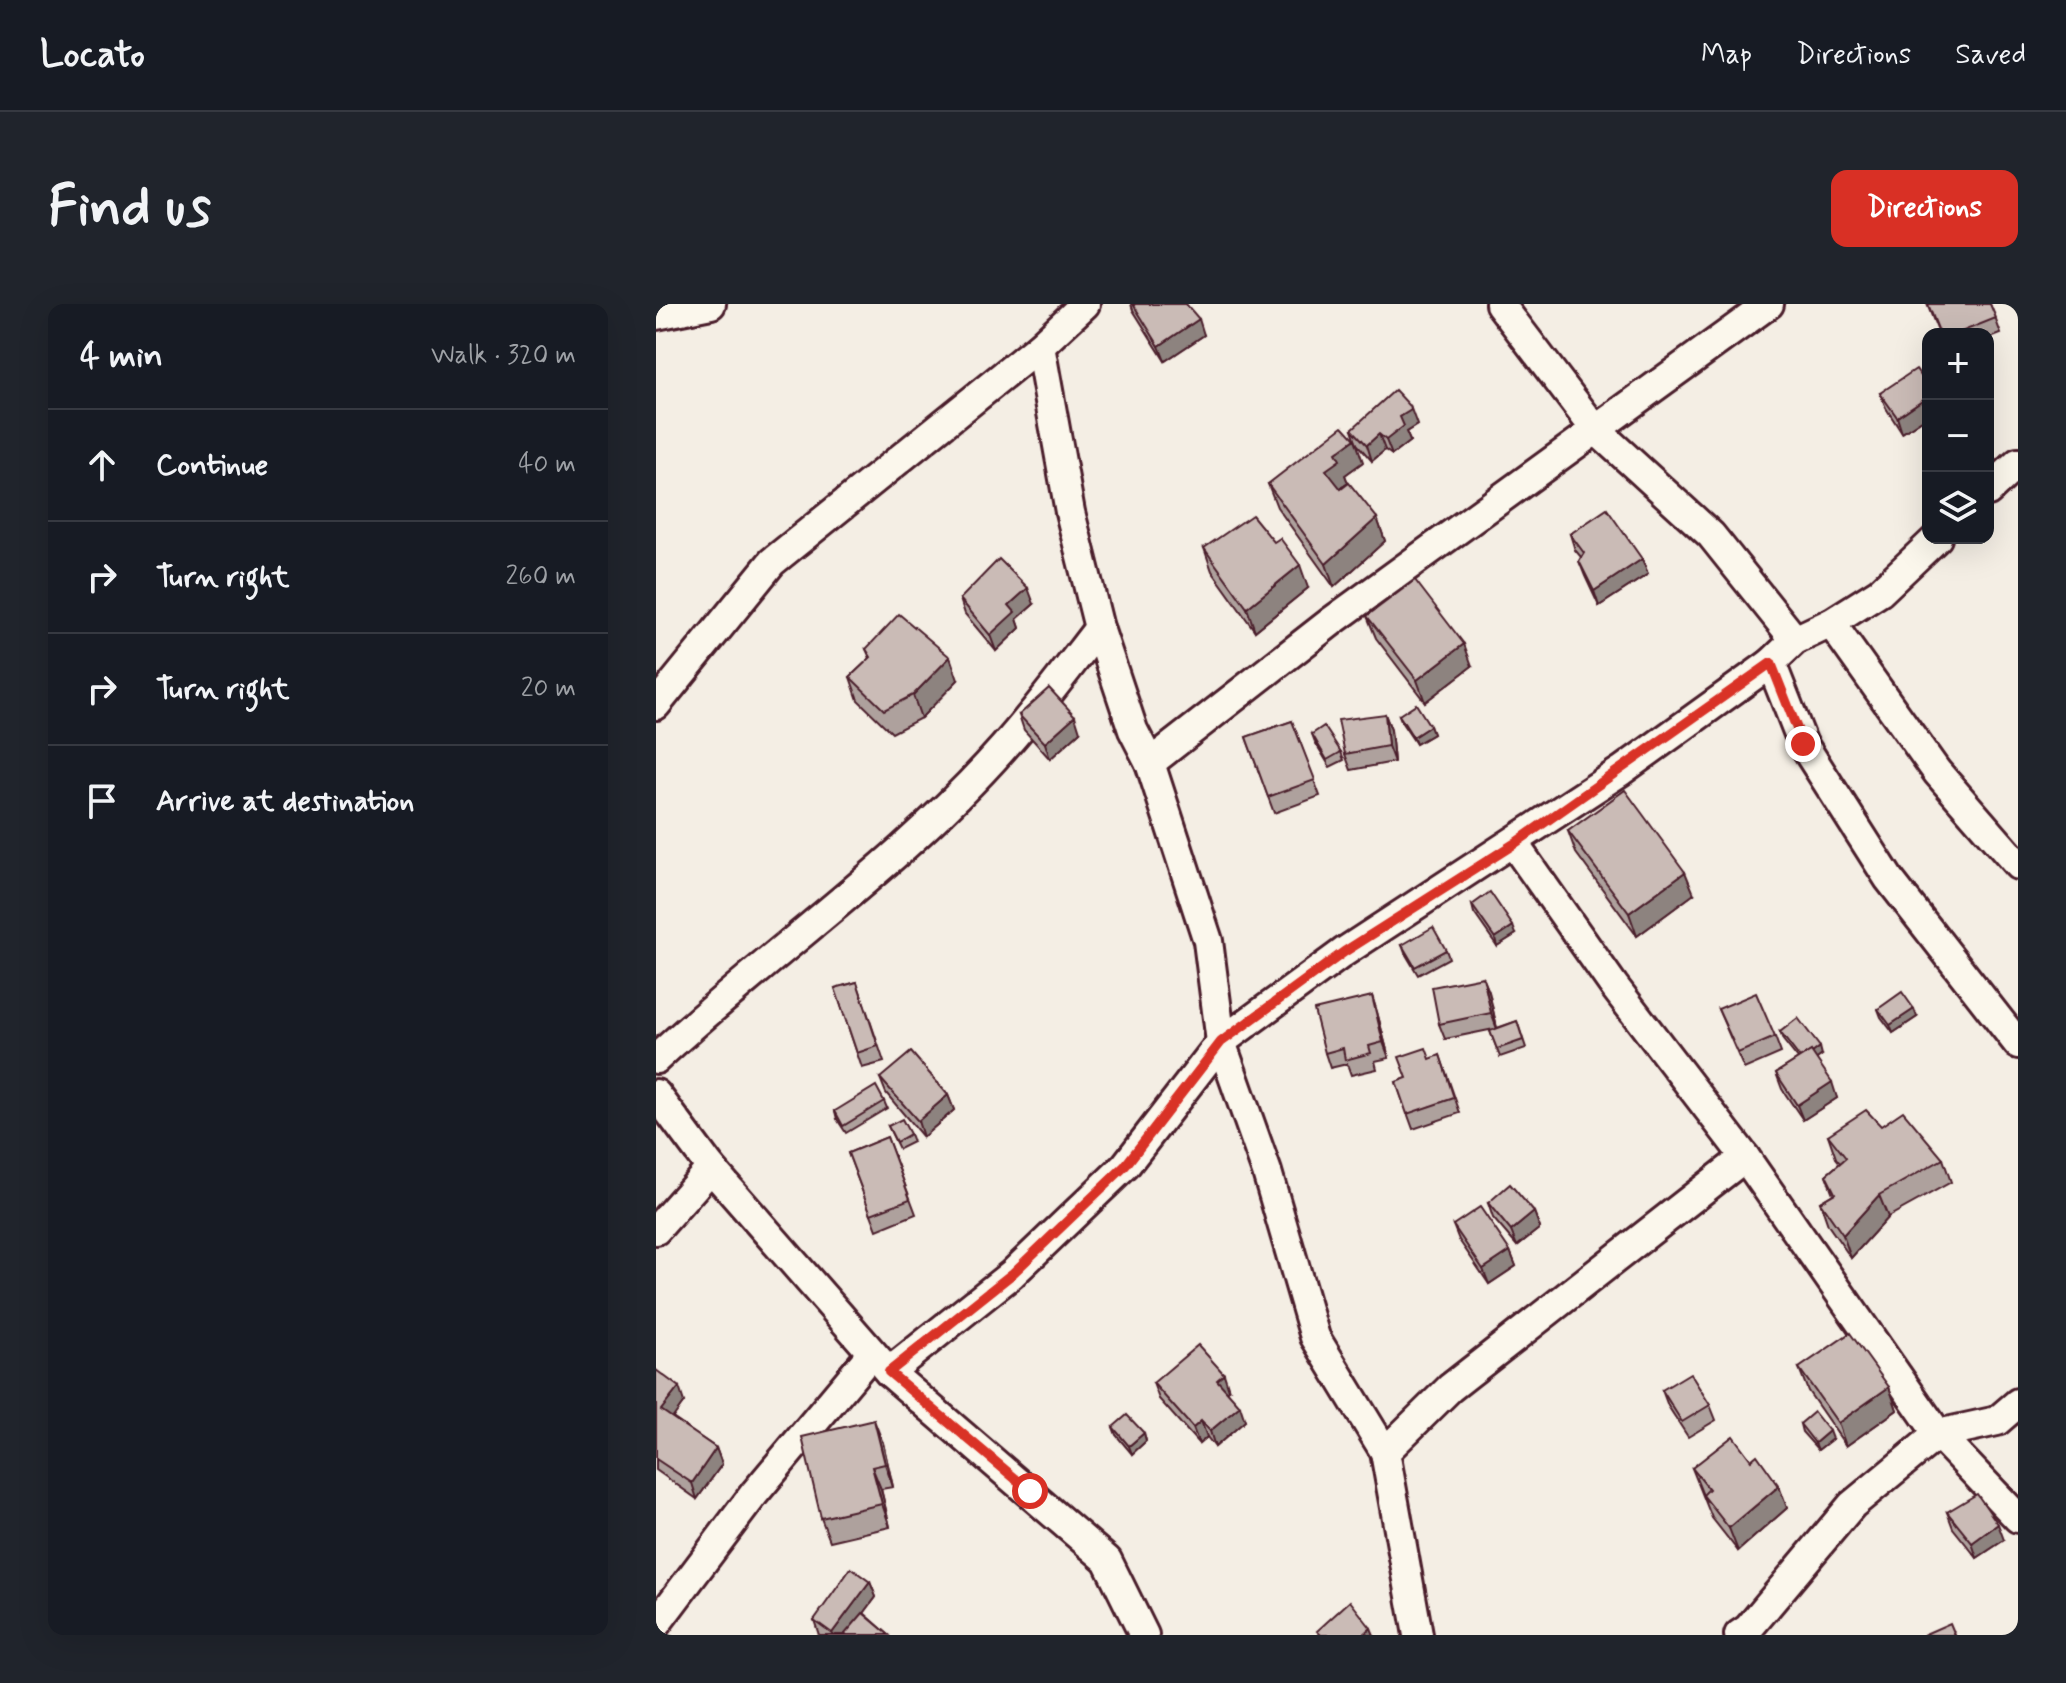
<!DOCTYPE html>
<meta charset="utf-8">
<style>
:root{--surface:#171b24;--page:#20242c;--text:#f1f3f6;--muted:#9ea1a6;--line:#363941;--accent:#d93025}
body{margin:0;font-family:Mynerve,sans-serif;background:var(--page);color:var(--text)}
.controls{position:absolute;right:24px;top:24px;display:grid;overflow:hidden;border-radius:16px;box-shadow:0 8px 32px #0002}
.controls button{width:72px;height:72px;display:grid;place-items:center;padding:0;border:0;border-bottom:2px solid var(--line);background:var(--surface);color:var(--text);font:40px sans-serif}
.stop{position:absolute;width:24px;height:24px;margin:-18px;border:6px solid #d93025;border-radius:50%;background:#fff}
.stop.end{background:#d93025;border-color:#fff;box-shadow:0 2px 8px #0008}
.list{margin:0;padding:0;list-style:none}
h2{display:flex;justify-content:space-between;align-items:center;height:104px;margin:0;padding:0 32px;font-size:34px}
h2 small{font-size:26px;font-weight:400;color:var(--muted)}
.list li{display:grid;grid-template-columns:52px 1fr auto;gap:24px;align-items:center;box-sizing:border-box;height:112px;padding:0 32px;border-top:2px solid var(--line)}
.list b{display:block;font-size:30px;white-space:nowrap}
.list em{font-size:26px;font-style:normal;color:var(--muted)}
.icon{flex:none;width:44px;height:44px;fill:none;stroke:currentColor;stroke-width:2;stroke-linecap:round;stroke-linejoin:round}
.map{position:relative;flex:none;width:1362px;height:1331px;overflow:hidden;border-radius:16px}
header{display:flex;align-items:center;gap:48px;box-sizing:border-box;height:112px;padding:0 40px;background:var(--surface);border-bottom:2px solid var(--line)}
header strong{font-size:38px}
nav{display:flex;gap:44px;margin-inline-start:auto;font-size:28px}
.intro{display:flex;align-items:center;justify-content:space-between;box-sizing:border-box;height:192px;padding:0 48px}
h1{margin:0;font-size:56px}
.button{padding:20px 36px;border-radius:16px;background:var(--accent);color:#fff;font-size:28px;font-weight:700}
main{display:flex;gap:48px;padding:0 48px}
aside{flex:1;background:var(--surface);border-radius:16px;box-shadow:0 8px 32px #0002}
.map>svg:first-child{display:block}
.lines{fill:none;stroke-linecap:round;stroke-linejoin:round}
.minor-casing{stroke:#4a1f2b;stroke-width:34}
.minor{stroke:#fbf7ec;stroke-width:28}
.wall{fill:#aea19d;stroke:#4a1f2b;stroke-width:2}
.shaded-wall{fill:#8d837f;stroke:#4a1f2b;stroke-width:2}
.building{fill:#cabbb6;stroke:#4a1f2b;stroke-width:2}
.route{stroke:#d93025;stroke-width:10}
</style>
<header>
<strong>Locato</strong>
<nav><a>Map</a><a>Directions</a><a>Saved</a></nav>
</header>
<div class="intro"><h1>Find us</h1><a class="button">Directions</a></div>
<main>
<aside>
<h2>4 min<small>Walk · 320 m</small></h2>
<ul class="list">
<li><svg class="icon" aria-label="ahead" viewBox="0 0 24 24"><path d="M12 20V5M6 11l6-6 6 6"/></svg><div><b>Continue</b></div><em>40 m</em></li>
<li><svg class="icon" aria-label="right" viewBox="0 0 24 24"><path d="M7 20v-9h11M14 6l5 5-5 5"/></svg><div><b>Turn right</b></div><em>260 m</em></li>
<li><svg class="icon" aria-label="right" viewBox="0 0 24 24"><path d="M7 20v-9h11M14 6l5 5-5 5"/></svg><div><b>Turn right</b></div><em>20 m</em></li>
<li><svg class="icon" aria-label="arrive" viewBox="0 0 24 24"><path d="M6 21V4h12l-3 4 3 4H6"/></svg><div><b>Arrive at destination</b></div></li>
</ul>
</aside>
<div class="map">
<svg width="1362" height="1331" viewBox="0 0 1362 1331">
<rect width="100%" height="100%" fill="#f4eee4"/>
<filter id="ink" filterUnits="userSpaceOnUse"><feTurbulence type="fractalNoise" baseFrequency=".0125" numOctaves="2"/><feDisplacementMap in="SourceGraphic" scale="16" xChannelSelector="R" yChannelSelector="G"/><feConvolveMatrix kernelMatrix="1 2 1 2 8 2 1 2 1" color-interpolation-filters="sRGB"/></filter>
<g filter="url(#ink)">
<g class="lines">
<defs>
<g id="minor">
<path d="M844 0 939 125 1055 231 1139 336"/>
<path d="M0 11 55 0"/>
<path d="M384 42 414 208 443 324 477 426 494 459 552 637 565 738 611 868 659 1033 729 1148 762 1331"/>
<path d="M1332 187 1362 159"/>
<path d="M1175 319 1281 468 1362 561"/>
<path d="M1115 359 1147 440 1233 575 1362 740"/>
<path d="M0 401 116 258 384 42 429 0"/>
<path d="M494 459 676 317 1113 0"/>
<path d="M858 540 958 682 1089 853 1282 1130 1362 1214"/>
<path d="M0 755C113 649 245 560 348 443 382 405 412 364 443 324"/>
<path d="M0 790 55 864 233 1068 451 1256 488 1331"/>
<path d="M0 926 55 864"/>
<path d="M233 1068 356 970 469 862 565 738 688 648 965 467 1115 359 1139 336 1175 319 1224 288 1281 234"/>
<path d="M729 1148 794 1084 1089 853"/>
<path d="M0 1320 98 1190 216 1049"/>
<path d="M1083 1331 1092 1325 1196 1201 1282 1130 1341 1117 1362 1099"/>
</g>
</defs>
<use href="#minor" class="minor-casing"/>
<use href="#minor" class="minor"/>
</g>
<g class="wall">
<path d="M475 0H530L548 31 509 57 477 6Z"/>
<path d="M1271 0H1334L1345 30 1332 35V30H1283Z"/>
<path d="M1272 82V112L1246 129 1230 104 1224 89Z"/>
<path d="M761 121 750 128 754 137 736 151 729 146 716 157 701 140 696 125Z"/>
<path d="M707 158 689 171 692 179 684 184 721 214 729 237 678 283 621 203 612 180Z"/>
<path d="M914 230 986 255 992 270 943 302 929 272 923 257 925 253 919 246Z"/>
<path d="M548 244 652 284 599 327 556 267Z"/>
<path d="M304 295 378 300 361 315 364 324 340 347 309 310Z"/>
<path d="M711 312 816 362 769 398 720 334Z"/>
<path d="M210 345 302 376 265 414 236 429 202 396 194 373 214 354Z"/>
<path d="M729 410 735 426 738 458 695 466 689 450Z"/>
<path d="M363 411 424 428 394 455 368 426Z"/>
<path d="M743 411 774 422 777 430 760 440 746 419Z"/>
<path d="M636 417 664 492 618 509 590 433Z"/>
<path d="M656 430 685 448 688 456 674 463 659 438Z"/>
<path d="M912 527 1038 590 981 632 920 549Z"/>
<path d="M816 601 860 630 841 642 818 609Z"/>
<path d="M746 641 790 646 793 654 762 671 749 649Z"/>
<path d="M827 673 833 688 841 724 861 717 870 744 844 753 834 727 838 725 789 735 783 720Z"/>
<path d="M201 678 228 758 206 764 179 684Z"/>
<path d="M716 692 721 708 733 754 719 757 721 765 695 771 691 760 674 764 669 749Z"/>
<path d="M1062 705 1119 733 1125 749 1088 765Z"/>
<path d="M1222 705 1261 713 1237 729 1225 713Z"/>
<path d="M1124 728 1166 751 1160 755 1181 794 1147 816 1126 785 1120 769 1142 755 1127 736Z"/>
<path d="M784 751 804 809 757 825 740 778 751 774Z"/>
<path d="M224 774 292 791 298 806 267 833 230 789Z"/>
<path d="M228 797 231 804 190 829 181 815 179 807Z"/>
<path d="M232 822 254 830 257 838 243 845Z"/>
<path d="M1225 822 1287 855 1295 878 1232 913 1195 954 1172 921 1164 898 1177 890 1170 871 1184 859 1180 854 1172 831Z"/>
<path d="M231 833 260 910 221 926 192 849Z"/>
<path d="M832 899 878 908 884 924 861 942 837 914Z"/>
<path d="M797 921 854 947 860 962 833 980 803 936Z"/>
<path d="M1143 1064 1233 1083 1241 1106 1190 1142 1152 1087Z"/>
<path d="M0 1066 28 1098 16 1114 60 1144 66 1160 41 1195 0 1166Z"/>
<path d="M497 1079 573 1086 571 1087 589 1117 559 1143 551 1133 543 1140 503 1095Z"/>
<path d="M1006 1086 1054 1101 1060 1116 1032 1133 1012 1102Z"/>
<path d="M1144 1120 1176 1135 1162 1146 1146 1128Z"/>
<path d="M457 1123 488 1129 490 1137 476 1150 460 1131Z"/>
<path d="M227 1139 237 1183 225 1185 234 1223 174 1237 165 1214Z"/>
<path d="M1036 1164 1131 1204 1082 1247 1056 1214Z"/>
<path d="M1291 1208 1348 1236 1321 1254 1297 1224Z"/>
<path d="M214 1278 220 1293 208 1309 233 1331H163L158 1316Z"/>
</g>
<g class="shaded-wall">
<path d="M543 15 548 31 509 57 503 42Z"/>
<path d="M1272 92V112L1246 129 1241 113Z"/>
<path d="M754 102 761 121 750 128 754 137 736 151 730 136 744 113Z"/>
<path d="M723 130 729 146 716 157 711 141Z"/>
<path d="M699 135 707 158 689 171 692 179 678 188 670 166 680 149Z"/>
<path d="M721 214 729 237 678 283 670 260Z"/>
<path d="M986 255 992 270 943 302 938 287Z"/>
<path d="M644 261 652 284 599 327 591 304Z"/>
<path d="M372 284 378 300 361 315 364 324 340 347 334 331 353 301Z"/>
<path d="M808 340 816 362 769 398 761 376Z"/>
<path d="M294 353 302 376 265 414 257 391Z"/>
<path d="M729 410 735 426 738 458 732 442Z"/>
<path d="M419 412 424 428 394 455 389 439Z"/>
<path d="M774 422 777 430 760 440 757 433Z"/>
<path d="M1029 568 1038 590 981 632 973 609Z"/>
<path d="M857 622 860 630 841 642 839 634Z"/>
<path d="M827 673 833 688 841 725 835 709Z"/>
<path d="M716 692 721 708 733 754 727 738Z"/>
<path d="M1258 705 1261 713 1237 729 1234 721Z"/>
<path d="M1164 743 1166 751 1149 764 1146 756Z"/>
<path d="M1176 778 1181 794 1147 816 1141 801Z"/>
<path d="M292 791 298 806 267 833 262 817Z"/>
<path d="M1223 891 1232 913 1195 954 1187 931Z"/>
<path d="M878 908 884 924 861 942 855 927Z"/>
<path d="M854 947 860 962 833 980 827 965Z"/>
<path d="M568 1070 573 1086 567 1091 561 1076Z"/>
<path d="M23 1083 28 1098 11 1122 5 1106Z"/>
<path d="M1233 1083 1241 1106 1190 1142 1182 1119Z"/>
<path d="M584 1102 589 1117 559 1143 554 1127Z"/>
<path d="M218 1116 227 1139 237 1183 229 1160Z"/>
<path d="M545 1117 551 1133 543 1140 537 1124Z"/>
<path d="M1173 1127 1176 1135 1162 1146 1159 1139Z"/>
<path d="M488 1129 490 1137 476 1150 473 1142Z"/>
<path d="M60 1144 66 1160 41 1195 36 1179Z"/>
<path d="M216 1163 225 1185 234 1223 226 1200Z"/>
<path d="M1123 1182 1131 1204 1082 1247 1073 1224Z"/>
<path d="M1342 1220 1348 1236 1321 1254 1316 1239Z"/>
<path d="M214 1278 220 1293 192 1331H177L176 1329Z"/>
<path d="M715 1324 718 1331H707Z"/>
</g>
<g class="building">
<path d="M477 0H530L543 15 503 42Z"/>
<path d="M1272 0H1334L1340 14 1300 30H1284Z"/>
<path d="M1260 65 1272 82V92L1241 113 1224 89Z"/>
<path d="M739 86 754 102 755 106 744 113 748 122 730 136 723 130 711 141 696 125Z"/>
<path d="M687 122 699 135 680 149 684 156 670 166 685 185 693 179 721 214 670 260 612 180Z"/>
<path d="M951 205 986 255 938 287 923 257 928 249 914 230Z"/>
<path d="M596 211 618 238 624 234 644 261 591 304 548 244Z"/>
<path d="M343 255 372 284 353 301 359 308 334 331 304 295Z"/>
<path d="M759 276 808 340 761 376 711 312Z"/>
<path d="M243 310 294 353 257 391 228 406 194 373 215 353 210 345Z"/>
<path d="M393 384 419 412 389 439 363 411Z"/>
<path d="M760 400 774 422 757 433 743 411Z"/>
<path d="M729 410 732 442 689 450 682 416Z"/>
<path d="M636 417 659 476 612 493 590 433Z"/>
<path d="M668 422 685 448 671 456 656 430Z"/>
<path d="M969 486 1029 568 973 609 912 527Z"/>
<path d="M834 588 857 622 839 634 816 601Z"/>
<path d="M777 623 790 646 759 663 746 641Z"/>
<path d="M827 673 835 709 783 720 776 683Z"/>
<path d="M201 678 222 742 201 749 179 684Z"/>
<path d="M1246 688 1258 705 1234 721 1222 705Z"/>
<path d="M1100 689 1119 733 1082 749 1062 705Z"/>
<path d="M716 692 727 738 713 742 715 749 689 756 687 744 669 749 658 706Z"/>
<path d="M1142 714 1164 743 1156 749 1155 747 1144 754 1124 728Z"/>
<path d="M861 717 867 736 841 745 834 727Z"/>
<path d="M770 744 774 755 784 751 798 794 751 810 740 778 751 774 743 753Z"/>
<path d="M1155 747 1176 778 1141 801 1120 769Z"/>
<path d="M255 748 292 791 262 817 224 774Z"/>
<path d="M220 782 228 797 187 822 179 807Z"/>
<path d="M1210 806 1225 822 1247 807 1287 855 1223 891 1187 931 1164 898 1179 889 1170 871 1190 854 1172 831Z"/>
<path d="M246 815 254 830 240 838 232 822Z"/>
<path d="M231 833 254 895 215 910 192 849Z"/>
<path d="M854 880 878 908 855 927 832 899Z"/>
<path d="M824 903 854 947 827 965 797 921Z"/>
<path d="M1194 1029 1233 1083 1182 1119 1143 1064Z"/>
<path d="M542 1041 568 1070 561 1076 584 1102 554 1127 545 1117 537 1124 497 1079Z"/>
<path d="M0 1066 23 1083 5 1106 60 1144 36 1179 0 1155Z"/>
<path d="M1034 1069 1054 1101 1026 1118 1006 1086Z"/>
<path d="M1158 1108 1173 1127 1159 1139 1144 1120Z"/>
<path d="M471 1111 488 1129 473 1142 457 1123Z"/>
<path d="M218 1116 229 1160 216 1163 226 1200 165 1214 146 1133Z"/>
<path d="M1077 1132 1095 1156 1101 1151 1123 1182 1073 1224 1047 1191 1053 1185 1036 1164Z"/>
<path d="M1321 1190 1342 1220 1316 1239 1291 1208Z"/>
<path d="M195 1264 214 1278 176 1329 158 1316Z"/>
<path d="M694 1297 715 1324 707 1331H665L661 1327Z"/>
<path d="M207 1309 233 1331H188Z"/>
<path d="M1294 1319 1299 1331H1267Z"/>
</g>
</g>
<g class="lines" filter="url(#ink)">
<path class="route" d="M374 1187 233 1068 356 970 469 862 565 738 688 648 858 540 1115 359 1147 440"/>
</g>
</svg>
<div class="controls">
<button>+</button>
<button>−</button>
<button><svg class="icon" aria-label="layers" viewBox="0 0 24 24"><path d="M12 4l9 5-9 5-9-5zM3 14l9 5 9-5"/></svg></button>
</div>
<div class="stop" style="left:374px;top:1187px"></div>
<div class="stop end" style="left:1147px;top:440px"></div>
</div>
</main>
